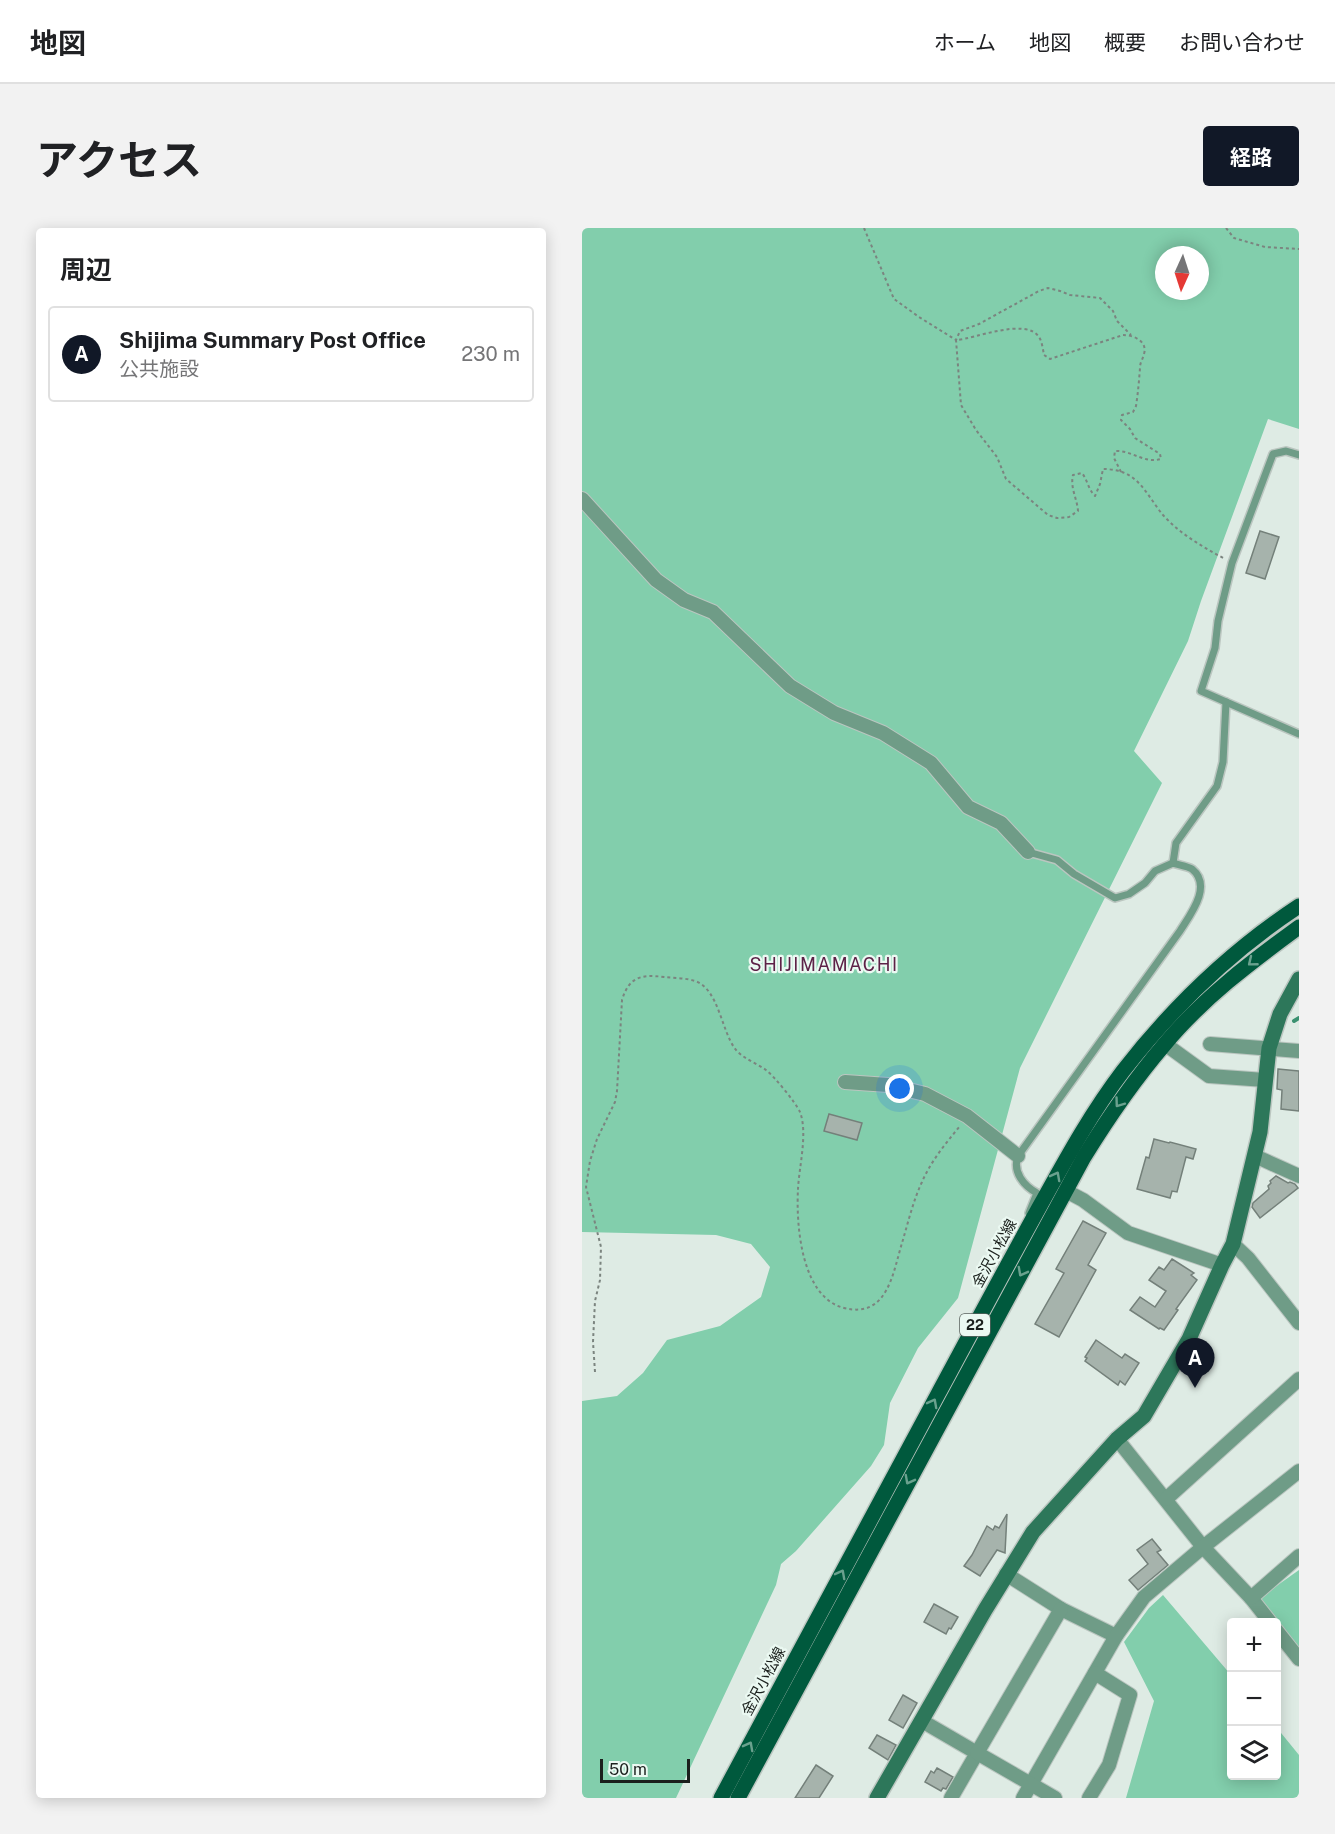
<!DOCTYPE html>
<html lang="ja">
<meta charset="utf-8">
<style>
:root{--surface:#fff;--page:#f2f2f2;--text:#202124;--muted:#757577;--line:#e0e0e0;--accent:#111827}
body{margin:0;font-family:"Public Sans","Noto Sans JP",sans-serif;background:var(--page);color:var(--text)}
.controls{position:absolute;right:18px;bottom:18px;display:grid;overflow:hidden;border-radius:6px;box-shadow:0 3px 15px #0003}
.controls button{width:54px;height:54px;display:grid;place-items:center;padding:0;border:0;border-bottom:2px solid var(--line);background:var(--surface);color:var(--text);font:30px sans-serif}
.compass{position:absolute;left:573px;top:18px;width:54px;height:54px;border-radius:50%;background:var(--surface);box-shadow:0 3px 15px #0003;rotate:183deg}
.scale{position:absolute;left:18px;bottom:15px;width:90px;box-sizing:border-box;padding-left:6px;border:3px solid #1b201d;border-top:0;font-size:16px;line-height:21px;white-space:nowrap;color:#1b201d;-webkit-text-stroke:4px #ebf9f2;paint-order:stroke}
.you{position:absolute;left:318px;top:861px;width:21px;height:21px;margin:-15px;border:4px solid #fff;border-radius:50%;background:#1a73e8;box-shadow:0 0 0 9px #1a73e833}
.badge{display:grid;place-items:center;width:39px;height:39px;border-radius:50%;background:var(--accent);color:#fff;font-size:20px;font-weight:700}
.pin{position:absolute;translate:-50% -50px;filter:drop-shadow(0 2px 3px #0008)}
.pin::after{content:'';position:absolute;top:32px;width:21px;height:18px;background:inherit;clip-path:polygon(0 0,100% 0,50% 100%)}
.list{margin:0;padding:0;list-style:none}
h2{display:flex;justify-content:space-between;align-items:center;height:78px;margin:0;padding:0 24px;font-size:26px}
h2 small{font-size:20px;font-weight:400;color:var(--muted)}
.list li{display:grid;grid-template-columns:39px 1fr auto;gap:18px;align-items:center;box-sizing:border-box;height:96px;margin:0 12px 12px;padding:0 12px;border:2px solid var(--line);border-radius:6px}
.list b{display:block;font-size:22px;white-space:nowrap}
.list p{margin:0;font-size:20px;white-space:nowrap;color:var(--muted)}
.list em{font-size:20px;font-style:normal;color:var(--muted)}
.icon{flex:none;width:33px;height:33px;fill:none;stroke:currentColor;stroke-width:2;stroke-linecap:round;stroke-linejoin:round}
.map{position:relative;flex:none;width:717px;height:1570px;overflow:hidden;border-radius:6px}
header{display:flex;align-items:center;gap:36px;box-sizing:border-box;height:84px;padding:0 30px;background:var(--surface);border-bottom:2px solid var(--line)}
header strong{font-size:28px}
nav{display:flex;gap:33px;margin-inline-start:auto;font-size:21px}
.intro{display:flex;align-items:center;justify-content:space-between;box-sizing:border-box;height:144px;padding:0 36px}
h1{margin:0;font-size:42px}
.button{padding:15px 27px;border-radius:6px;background:var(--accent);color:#fff;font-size:21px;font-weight:700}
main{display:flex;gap:36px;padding:0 36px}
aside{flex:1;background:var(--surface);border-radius:6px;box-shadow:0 3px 15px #0003}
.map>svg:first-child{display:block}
.green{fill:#82ceac;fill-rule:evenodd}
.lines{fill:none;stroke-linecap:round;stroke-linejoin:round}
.stream{stroke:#3a9170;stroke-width:4}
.building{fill:#a6b3ac;stroke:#74807a;stroke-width:1.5}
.lane-casing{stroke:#bbc6c0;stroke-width:10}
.street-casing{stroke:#bbc6c0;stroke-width:16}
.secondary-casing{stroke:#bbc6c0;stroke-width:18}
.primary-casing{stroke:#bbc6c0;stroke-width:18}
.path{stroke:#7b847f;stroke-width:2;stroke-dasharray:3 3;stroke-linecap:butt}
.lane{stroke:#6f9c87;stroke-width:7}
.street{stroke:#6f9c87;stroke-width:14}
.secondary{stroke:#2d775a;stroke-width:15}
.primary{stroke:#00593d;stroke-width:15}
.oneway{stroke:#6aa18e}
.labels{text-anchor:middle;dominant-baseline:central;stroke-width:4.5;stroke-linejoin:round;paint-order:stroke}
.shield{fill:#ebf9f2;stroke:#59615d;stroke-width:1.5}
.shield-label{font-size:14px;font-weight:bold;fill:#1b201d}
.street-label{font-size:15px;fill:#1b201d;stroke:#ebf9f2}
.quarter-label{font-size:18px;letter-spacing:1.5px;fill:#5d2147;stroke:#ebf9f2}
</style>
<header>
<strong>地図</strong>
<nav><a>ホーム</a><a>地図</a><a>概要</a><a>お問い合わせ</a></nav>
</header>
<div class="intro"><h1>アクセス</h1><a class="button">経路</a></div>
<main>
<aside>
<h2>周辺<small></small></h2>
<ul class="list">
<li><span class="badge">A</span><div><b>Shijima Summary Post Office</b><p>公共施設</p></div><em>230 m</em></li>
</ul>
</aside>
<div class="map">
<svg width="717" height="1570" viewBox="0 0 717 1570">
<rect width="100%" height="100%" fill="#deebe4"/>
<g class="green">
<path d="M0 0H717V201L686 191 619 373 606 413 552 523 580 555 438 840 376 1070 336 1120 308 1175 302 1217 289 1238 214 1323 199 1336 194 1357 94 1570H0V1173L35 1168 61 1145 85 1112 138 1098 179 1069 188 1039 169 1016 134 1007 0 1004ZM582 27H618V63H582Z"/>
<path d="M717 1342V1420H716L676 1371Z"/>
<path d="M581 1367 649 1447 650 1548H694L695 1500 717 1527V1570H544L572 1473 542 1414 567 1380Z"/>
</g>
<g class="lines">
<path class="stream" d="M712 793 717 790"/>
</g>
<g class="building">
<path d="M678 303 697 309 683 351 664 345Z"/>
<path d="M696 841 717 843V883L699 881 700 862 695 861Z"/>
<path d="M247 886 280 895 275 912 242 903Z"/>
<path d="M572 911 587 915 588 914 614 921 611 931 604 929 595 964 590 963 588 970 555 961 564 929 567 930Z"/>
<path d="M694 948 706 955 708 954 713 956 716 960 678 990 670 979 671 975 687 961 686 958 689 955 688 953Z"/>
<path d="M501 993 524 1005 506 1037 514 1042 477 1109 453 1096 482 1045 474 1041Z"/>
<path d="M590 1031 612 1045 609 1047 615 1052 594 1081 596 1082 582 1102 578 1100 577 1101 548 1082 558 1069 573 1079 584 1063 567 1052 577 1039 582 1042Z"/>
<path d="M514 1112 540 1130 543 1126 557 1135 543 1157 538 1153 536 1157 503 1133 505 1130 503 1129Z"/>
<path d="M425 1286 423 1325 415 1322 398 1348 382 1338 390 1327 405 1298 411 1302 413 1298 417 1300Z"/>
<path d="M570 1311 579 1322 575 1324 586 1337 556 1362 547 1352 566 1336 555 1322Z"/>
<path d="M352 1376 376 1389 369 1401 367 1400 364 1406 342 1394Z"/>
<path d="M321 1467 335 1475 321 1500 307 1492Z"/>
<path d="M295 1507 314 1517 306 1532 287 1520Z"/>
<path d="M234 1537 251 1548 237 1570H213Z"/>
<path d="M355 1540 371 1549 364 1561 361 1560 359 1563 343 1554 349 1543 352 1545Z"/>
</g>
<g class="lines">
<defs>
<g id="lane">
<path d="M717 227 704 223 691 226 650 335 636 393 633 420 619 463 717 506"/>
<path d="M446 624 475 632 492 646 533 670 547 666 563 655 573 643 591 635C596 637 605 638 610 641 631 658 608 687 598 703L436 928C430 944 442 958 455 965L447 985"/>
<path d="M591 635 594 615 635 558 641 534 644 474"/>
</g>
<g id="street">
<path d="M0 271 74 352 102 372 131 384 208 458 252 485 301 505 349 535 386 579 419 595 446 624"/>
<path d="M583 816 627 848 683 852"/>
<path d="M628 816 717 823"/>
<path d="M263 854 306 857 343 866 385 888 436 928"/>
<path d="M673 928 717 948"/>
<path d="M484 963 501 972 546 1005 640 1037"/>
<path d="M651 1016 666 1030 717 1095"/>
<path d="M535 1211 621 1319 669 1370 688 1394"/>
<path d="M584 1271 717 1151"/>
<path d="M424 1346 479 1381 534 1408"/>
<path d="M669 1370 717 1328"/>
<path d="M694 1402 717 1431"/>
<path d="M340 1493 395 1525 369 1570"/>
<path d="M441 1570 534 1408 562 1369 621 1319 717 1243"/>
<path d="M473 1570 395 1525 479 1381"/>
<path d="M507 1570 527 1537 548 1467 513 1445"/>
</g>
<path id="secondary" d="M295 1570 403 1382 451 1304 535 1211 562 1188 607 1111 640 1037 651 1016 678 904 687 820 698 786 717 751"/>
<g id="primary">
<path d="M139 1570C211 1435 283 1300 356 1166 390 1103 424 1039 459 976 484 931 509 885 541 843 590 780 650 722 717 678"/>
<path d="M156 1570 502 929C526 890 552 852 582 817 620 771 669 734 717 699"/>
</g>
</defs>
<use href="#lane" class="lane-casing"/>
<use href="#street" class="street-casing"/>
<use href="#secondary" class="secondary-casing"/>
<use href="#primary" class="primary-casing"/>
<g class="path">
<path d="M282 0 312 71 337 89 374 112 378 103 397 96 457 63 466 60 478 63 488 67 518 70 531 83 535 93 549 107"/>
<path d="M644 0 652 10 683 19 717 21"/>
<path d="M539 244 532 230 533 223C550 222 562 236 579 231L578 226 553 210 548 201 539 192 540 187 551 184 554 178C556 165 557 153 558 140 558 134 561 131 562 126 566 113 551 107 541 107L468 131 462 127C461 122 460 113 457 109 444 89 392 111 374 112L379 177 394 202 415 229 424 251 466 287 475 290 487 289 496 283C495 270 488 260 491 247L500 245C506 253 506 261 513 268L518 256 521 241C527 241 534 242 540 244 559 250 569 273 581 287 598 306 621 319 643 331"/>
<path d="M13 1144 11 1114 13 1073 18 1052 19 1019 4 959 8 933 15 911 33 874 35 863 40 772C47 749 59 746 82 749 92 750 104 750 113 753 137 761 139 803 154 822 162 831 174 835 184 842 192 848 214 875 218 884 226 905 217 939 216 961 214 997 219 1069 262 1080 306 1091 311 1044 320 1015 326 995 331 973 340 954 349 933 364 915 378 898"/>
</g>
<use href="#lane" class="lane"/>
<use href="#street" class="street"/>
<use href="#secondary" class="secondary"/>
<use href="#primary" class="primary"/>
</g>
<defs><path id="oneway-chevron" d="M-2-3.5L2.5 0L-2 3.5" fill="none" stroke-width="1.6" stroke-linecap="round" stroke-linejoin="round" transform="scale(1.5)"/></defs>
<g class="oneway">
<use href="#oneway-chevron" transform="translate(670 734) rotate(141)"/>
<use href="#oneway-chevron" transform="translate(537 875) rotate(126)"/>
<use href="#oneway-chevron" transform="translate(474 948) rotate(-62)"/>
<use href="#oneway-chevron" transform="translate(440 1044) rotate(118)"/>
<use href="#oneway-chevron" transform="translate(351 1175) rotate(-62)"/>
<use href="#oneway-chevron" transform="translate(327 1252) rotate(118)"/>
<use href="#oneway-chevron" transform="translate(259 1346) rotate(-62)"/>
<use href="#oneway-chevron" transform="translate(167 1518) rotate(-62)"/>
</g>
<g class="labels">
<rect class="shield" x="378" y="1086" width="30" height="22" rx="4.5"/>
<g class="shield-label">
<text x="393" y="1097">22</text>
</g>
<g class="street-label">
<text transform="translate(412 1025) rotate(-61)">金沢小松線</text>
<text transform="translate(181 1453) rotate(-62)">金沢小松線</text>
</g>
<g class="quarter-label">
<text x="242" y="736">SHIJIMAMACHI</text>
</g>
</g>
</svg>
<div class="controls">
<button>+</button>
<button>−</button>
<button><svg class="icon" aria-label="layers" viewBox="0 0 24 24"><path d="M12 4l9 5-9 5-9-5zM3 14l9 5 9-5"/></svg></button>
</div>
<svg class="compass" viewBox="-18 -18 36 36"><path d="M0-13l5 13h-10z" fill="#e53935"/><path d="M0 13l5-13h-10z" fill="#757577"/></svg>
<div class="scale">50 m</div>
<div class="you"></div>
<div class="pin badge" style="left:613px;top:1160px">A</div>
</div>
</main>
